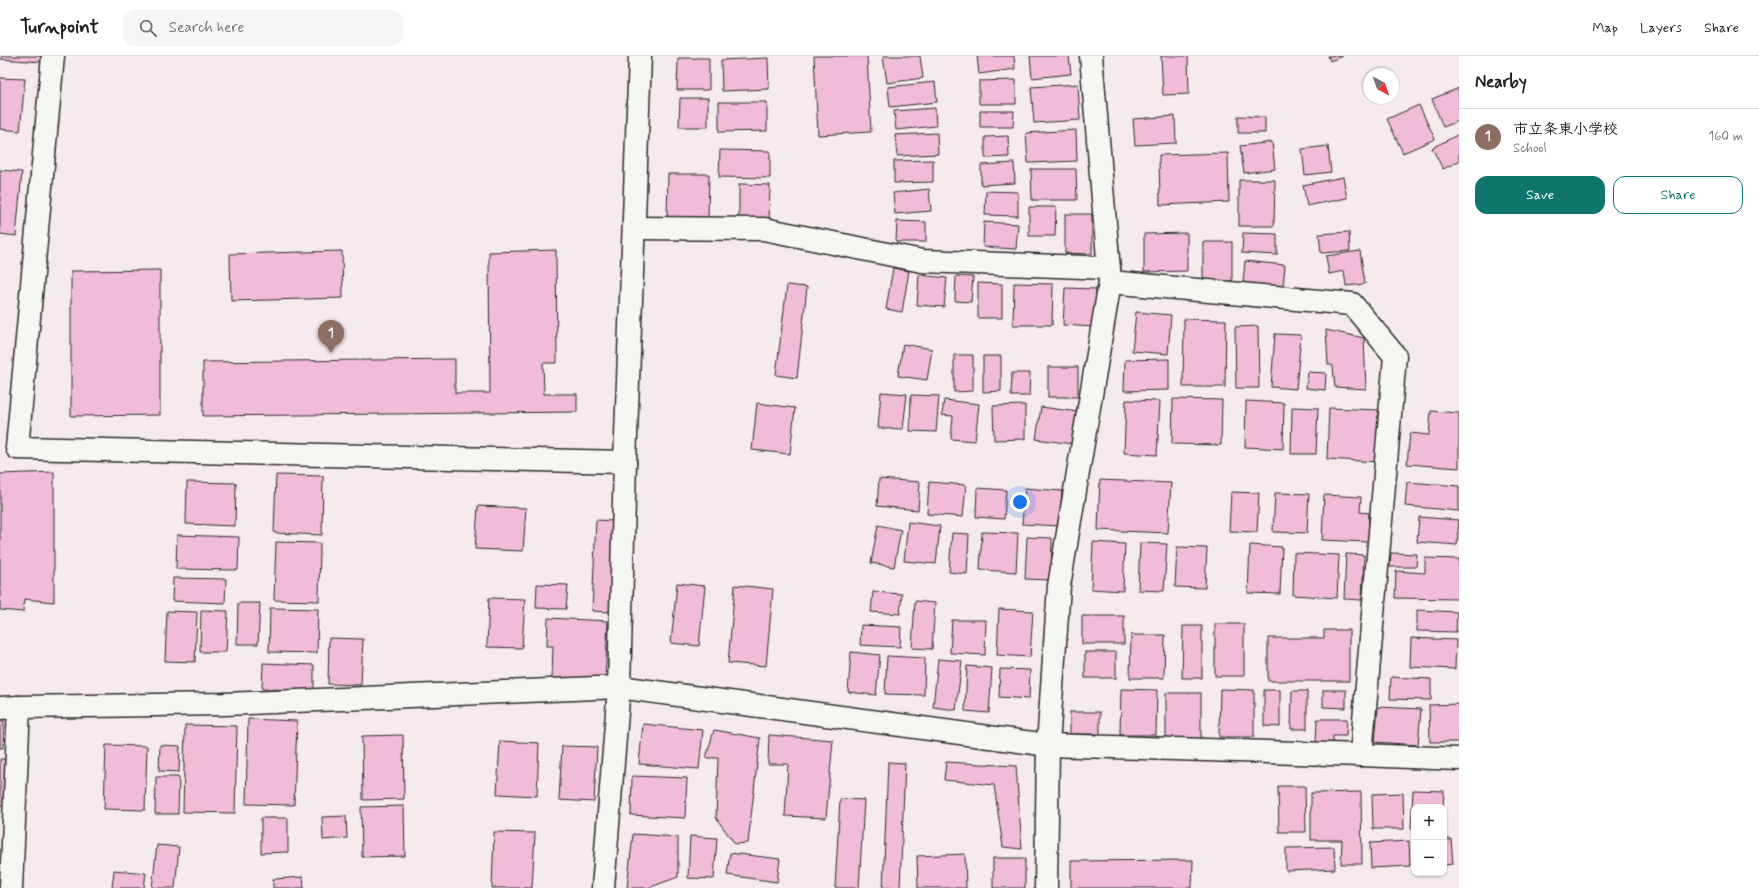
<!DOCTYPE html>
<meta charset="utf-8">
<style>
:root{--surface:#fff;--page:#f6f6f6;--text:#202124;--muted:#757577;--line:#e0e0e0;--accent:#0f766e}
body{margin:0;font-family:Mynerve,"Klee One",sans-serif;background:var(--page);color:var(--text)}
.controls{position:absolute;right:12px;bottom:12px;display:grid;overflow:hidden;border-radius:8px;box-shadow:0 1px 3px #0004}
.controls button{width:36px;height:36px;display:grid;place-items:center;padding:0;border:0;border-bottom:1px solid var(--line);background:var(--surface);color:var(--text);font:20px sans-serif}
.compass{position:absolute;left:1363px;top:12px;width:36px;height:36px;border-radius:50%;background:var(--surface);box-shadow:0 1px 3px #0004;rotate:139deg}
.you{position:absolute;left:1020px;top:446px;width:14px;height:14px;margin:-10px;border:3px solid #fff;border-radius:50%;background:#1a73e8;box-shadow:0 0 0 6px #1a73e833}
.badge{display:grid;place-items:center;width:26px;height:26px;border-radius:50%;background:var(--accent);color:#fff;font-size:13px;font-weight:700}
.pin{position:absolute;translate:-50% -33px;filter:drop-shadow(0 1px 2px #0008)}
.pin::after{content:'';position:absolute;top:21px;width:14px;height:12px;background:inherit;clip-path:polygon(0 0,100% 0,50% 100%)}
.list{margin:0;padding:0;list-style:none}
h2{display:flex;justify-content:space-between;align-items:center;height:52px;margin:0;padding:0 16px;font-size:17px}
h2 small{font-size:13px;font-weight:400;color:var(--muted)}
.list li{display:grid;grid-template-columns:26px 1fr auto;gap:12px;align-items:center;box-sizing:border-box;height:56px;padding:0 16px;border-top:1px solid var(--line)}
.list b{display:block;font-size:15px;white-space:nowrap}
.list p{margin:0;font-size:13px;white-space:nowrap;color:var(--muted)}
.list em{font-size:13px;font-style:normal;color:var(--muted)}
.actions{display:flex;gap:8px;padding:12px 16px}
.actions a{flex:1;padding:9px 0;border:1px solid var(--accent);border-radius:12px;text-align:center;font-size:14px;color:var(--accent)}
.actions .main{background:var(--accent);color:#fff}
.icon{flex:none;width:22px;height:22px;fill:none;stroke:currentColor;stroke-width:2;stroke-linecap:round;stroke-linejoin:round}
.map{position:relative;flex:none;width:1459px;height:832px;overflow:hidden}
header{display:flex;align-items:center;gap:24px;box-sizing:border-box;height:56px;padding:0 20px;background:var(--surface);border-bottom:1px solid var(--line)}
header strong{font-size:19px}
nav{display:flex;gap:22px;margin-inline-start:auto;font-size:14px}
.search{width:280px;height:36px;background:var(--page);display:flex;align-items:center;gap:10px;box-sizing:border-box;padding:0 14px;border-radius:12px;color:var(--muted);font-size:15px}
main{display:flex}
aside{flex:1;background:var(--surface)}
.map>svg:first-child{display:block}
.building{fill:#f1bcd8;stroke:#2b2b2b}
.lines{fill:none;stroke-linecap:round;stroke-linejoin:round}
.minor-casing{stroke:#2b2b2b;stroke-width:25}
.minor{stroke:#f6f6f2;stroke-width:22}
</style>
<header>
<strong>Turnpoint</strong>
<div class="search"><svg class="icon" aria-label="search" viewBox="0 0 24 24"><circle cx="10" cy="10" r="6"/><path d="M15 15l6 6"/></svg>Search here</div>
<nav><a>Map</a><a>Layers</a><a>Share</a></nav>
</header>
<main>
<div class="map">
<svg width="1459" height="832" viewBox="0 0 1459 832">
<rect width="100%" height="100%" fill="#f5eaed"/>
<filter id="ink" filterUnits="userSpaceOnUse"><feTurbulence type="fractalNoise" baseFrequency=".025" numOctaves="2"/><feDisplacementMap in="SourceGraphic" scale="8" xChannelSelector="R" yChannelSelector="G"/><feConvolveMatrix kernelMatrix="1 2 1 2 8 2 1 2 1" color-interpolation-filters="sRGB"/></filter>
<g filter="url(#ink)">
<g class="building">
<path d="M2 0H42L41 6 1 3Z"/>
<path d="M814 0H867L871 76 818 79Z"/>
<path d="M883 0H920L923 22 887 27Z"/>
<path d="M977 0H1014L1015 13 979 18Z"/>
<path d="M1030 0H1069L1071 18 1032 22Z"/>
<path d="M1161 0H1188L1189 38 1163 39Z"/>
<path d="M1328 0H1343L1330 5Z"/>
<path d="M678 2H709V34H677Z"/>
<path d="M768 2 769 33 722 35 721 4Z"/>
<path d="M0 22 25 23 20 75 0 73Z"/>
<path d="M1016 24V48H979V25Z"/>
<path d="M935 26 937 46 890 51 888 31Z"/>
<path d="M1078 28 1080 64 1034 67 1031 31Z"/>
<path d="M1459 32V65L1443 71 1432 43Z"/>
<path d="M680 42H708V71H679Z"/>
<path d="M719 46H767V75L719 76Z"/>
<path d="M1419 49 1435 83 1403 97 1387 63Z"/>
<path d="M935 52 936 70 896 74 894 55Z"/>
<path d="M980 55H1014L1013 71H980Z"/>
<path d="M1175 60 1176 87 1135 89 1133 63Z"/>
<path d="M1238 60 1265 61V77H1238Z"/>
<path d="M1076 74 1077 105 1028 107 1026 77Z"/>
<path d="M937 77 938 98 897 100 895 79Z"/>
<path d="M1459 78V105L1443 113 1432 92Z"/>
<path d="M1008 80 1009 101 985 102V81Z"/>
<path d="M1272 86 1275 113 1244 117 1240 90Z"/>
<path d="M1328 90 1331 116 1305 119 1302 93Z"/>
<path d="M720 94 770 95V122L719 121Z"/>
<path d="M1228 97 1229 146 1160 149 1159 99Z"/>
<path d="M933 104V126L894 127V105Z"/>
<path d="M1014 107 1015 127 981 129V109Z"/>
<path d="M1031 113H1076L1077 144H1032Z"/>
<path d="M0 114 22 116 16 180 0 178Z"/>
<path d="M668 118H709L708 162H667Z"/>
<path d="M1343 121 1347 142 1307 150 1303 129Z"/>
<path d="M1239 124H1275L1274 170H1239Z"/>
<path d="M739 128 770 129 769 165H739Z"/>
<path d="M929 133 931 155 895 158 893 137Z"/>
<path d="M986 135 1018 136V160L985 159Z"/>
<path d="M1029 151H1056L1055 180H1029Z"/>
<path d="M1065 158H1092V198L1065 197Z"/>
<path d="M897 165 926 166V186H896Z"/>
<path d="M984 166 1018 168 1016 193 983 191Z"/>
<path d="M1349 176 1350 195 1321 197 1319 178Z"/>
<path d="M1187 177V215L1144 216V178Z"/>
<path d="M1243 177 1277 178V199L1242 197Z"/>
<rect x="1203" y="186" width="29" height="39"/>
<path d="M556 194 557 307H543L544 338H577V356L203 360V306L455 303V337H490L489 196Z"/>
<path d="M342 195 343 242 231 245 230 198Z"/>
<path d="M1360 195 1365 228 1346 230 1344 215 1329 218 1326 200Z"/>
<path d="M1245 205 1285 209 1283 231 1243 227Z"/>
<path d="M893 212 909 215 902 256 886 253Z"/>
<path d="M160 214V359L71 360V215Z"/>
<path d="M919 219 947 222 944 251 917 249Z"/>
<path d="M956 220 973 221 971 246 955 245Z"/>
<path d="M978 227 1002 228V262H978Z"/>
<path d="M1014 227 1053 228 1052 269H1013Z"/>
<path d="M787 229 807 231 797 322 776 319Z"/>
<path d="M1065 232 1096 233 1094 271 1063 269Z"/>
<path d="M1136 256 1171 259 1168 298 1132 295Z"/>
<path d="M1184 263 1226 264 1225 331H1183Z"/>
<path d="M1258 270 1259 332H1236L1235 271Z"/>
<path d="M1326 274 1364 282 1366 333 1335 331 1333 310 1328 308Z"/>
<path d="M1275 278 1301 279 1296 333 1271 331Z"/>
<path d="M903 288 932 293 927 324 898 320Z"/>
<path d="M954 299H973V335L954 336Z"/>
<path d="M983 300H1001V335L983 336Z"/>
<path d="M1169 303V334L1124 335 1125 304Z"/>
<rect x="1048" y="311" width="30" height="30"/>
<path d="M1308 316 1326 317 1325 334 1306 332Z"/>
<path d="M1012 317H1030L1029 340H1011Z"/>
<path d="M881 336 907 338 903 373 878 372Z"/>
<path d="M911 339 939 340 936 376 910 375Z"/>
<path d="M1173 343 1222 344 1221 389 1172 388Z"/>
<path d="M944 344 979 348 975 385 951 383 953 360 942 359Z"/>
<path d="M1126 344 1160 345 1157 399 1124 397Z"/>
<path d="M1246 345 1284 347 1283 393 1245 391Z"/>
<path d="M757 347 795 352 790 398 752 394Z"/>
<path d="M1025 349V383L994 384 993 350Z"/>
<path d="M1041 351 1078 356 1073 388 1036 383Z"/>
<path d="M1292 351 1318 352 1316 398H1291Z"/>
<path d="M1329 352 1379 354 1377 406 1327 403Z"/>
<path d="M1431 355 1459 357V412L1407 408 1410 377 1429 379Z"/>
<path d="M54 416V546L24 543 23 556 0 554V418Z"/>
<path d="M276 419 323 420 322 479 274 477Z"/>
<path d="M879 423 920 426 918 454 877 450Z"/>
<path d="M1100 424 1171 427 1168 477 1098 474Z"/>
<path d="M187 426 236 427 235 470 186 468Z"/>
<path d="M929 426 966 429 963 461 927 458Z"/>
<path d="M1407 426 1459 430V455L1405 450Z"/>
<path d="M977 432 1006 434 1004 463 976 461Z"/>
<path d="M1025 432 1062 435 1059 470 1022 468Z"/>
<path d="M1231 436 1259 437 1257 476 1229 475Z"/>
<path d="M1275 437 1309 438 1307 477 1273 476Z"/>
<path d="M1324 439 1361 441 1360 456 1369 457 1368 486 1322 484Z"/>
<path d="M478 450 526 452 523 495 475 493Z"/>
<path d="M1419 461 1459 464 1457 489 1417 486Z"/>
<path d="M596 464 614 465 610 556 592 555Z"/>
<path d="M908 466 940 470 936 508 904 505Z"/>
<path d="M878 469 901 474 894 511 871 507Z"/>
<path d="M982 476 1018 477 1016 516 980 514Z"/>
<path d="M952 477 969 478 967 518 949 516Z"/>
<path d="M177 479 239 481 238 514 176 513Z"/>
<path d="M1027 481 1052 482 1051 524 1025 523Z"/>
<path d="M276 486 320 487 319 545 274 544Z"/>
<path d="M1093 486 1125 488 1123 535 1091 533Z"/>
<path d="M1140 487 1167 488 1164 535 1138 534Z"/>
<path d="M1250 489 1282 491 1280 538 1248 537Z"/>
<path d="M1177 491 1207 492 1205 532 1175 531Z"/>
<path d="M1294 497 1339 499 1337 542 1293 539Z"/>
<path d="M1391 497 1417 498 1416 511H1390Z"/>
<path d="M1346 498 1364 499 1362 544 1344 543Z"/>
<path d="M1425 502 1459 503V543L1395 542 1396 515 1425 517Z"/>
<path d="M173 522 226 523 225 547 172 545Z"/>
<path d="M677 527 705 530 699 590 671 587Z"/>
<path d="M537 528 568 529 566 553 536 552Z"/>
<path d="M735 529 773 533 766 610 728 607Z"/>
<path d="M873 536 902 538 900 558 871 556Z"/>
<path d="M489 542 525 543 522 592 487 591Z"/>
<path d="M915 545 935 547 932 593 912 592Z"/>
<path d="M238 547H260L258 588H237Z"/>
<path d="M270 552 318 553 317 597 269 596Z"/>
<path d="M999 553 1033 555 1030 601 997 599Z"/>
<path d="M201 554 228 555 226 596H200Z"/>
<path d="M1417 554 1457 556 1456 576 1417 575Z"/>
<path d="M167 555 197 556 195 606 165 605Z"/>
<rect x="1082" y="560" width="42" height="28"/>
<path d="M548 562 608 565 605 625 552 622 553 590H547Z"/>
<path d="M952 564H986L985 599 950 597Z"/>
<rect x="1215" y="568" width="29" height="52"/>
<path d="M861 569 901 571 900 591 860 589Z"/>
<path d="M1183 570H1202V622H1182Z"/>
<path d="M1324 574H1349V625H1268V582H1324Z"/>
<path d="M1131 579H1165L1164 622H1130Z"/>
<path d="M329 582 363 583 361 629 328 628Z"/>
<path d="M1411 582 1456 584 1455 613 1410 611Z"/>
<path d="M851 596 880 599 876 639 848 636Z"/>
<rect x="1085" y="596" width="31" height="26"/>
<path d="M887 600 925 602 924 639 885 638Z"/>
<path d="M938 603 962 605 956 654 933 651Z"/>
<path d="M263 607 314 609V634L262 633Z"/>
<path d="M967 610 992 612 989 657 965 655Z"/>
<path d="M1000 613 1030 614 1029 643 999 641Z"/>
<path d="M1391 621 1431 623V644L1390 643Z"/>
<path d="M1121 633 1157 634 1156 679H1120Z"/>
<path d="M1220 633 1254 634V681H1219Z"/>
<path d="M1264 634H1280V671L1264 670Z"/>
<path d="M1323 634H1346V652L1323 651Z"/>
<path d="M1292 635H1307V673H1291Z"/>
<rect x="1166" y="637" width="35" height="49"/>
<path d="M1459 648V686H1430L1429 649Z"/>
<path d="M1378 651 1421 653 1418 689 1375 686Z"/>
<rect x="1070" y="656" width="30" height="22"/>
<path d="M248 663 297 665 294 749 246 748Z"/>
<path d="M1317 663H1347L1346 680H1333V689L1316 688Z"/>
<path d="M0 665H4L3 692H0Z"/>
<path d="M643 668 703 674 699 713 639 708Z"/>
<path d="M185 669 237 670 235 757 183 756Z"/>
<path d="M714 674 760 682 748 787 735 788 716 762 718 702H706Z"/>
<path d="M403 679 404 743 363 744 362 680Z"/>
<path d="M769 679 833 684 826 762 785 760 788 708H768Z"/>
<path d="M500 685 539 687 537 740 497 738Z"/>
<path d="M106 689 147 690 145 754 104 753Z"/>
<path d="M160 689 180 690 179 716 159 715Z"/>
<path d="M562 690 597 691 594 746 559 744Z"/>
<path d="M0 703H7L6 750 0 749Z"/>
<path d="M888 706 905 707 900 832H883Z"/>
<path d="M946 706 1016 710 1022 793 1003 791 994 729 944 724Z"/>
<path d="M632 720 687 722 685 762 631 759Z"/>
<path d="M156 721H179L178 758H155Z"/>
<path d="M1278 730H1305L1306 776H1279Z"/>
<path d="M1413 734 1444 735 1443 751H1414V773H1411Z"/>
<path d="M1361 736 1362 808H1341L1342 784H1311V737Z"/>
<path d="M1403 737 1404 773H1373L1372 738Z"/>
<path d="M840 743 864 744 859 832H835Z"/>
<path d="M404 750 405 800 362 801 361 751Z"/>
<path d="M346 760 347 782 323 784 322 761Z"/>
<path d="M261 762H288V796L261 797Z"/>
<path d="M494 776 535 777 532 832H492Z"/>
<path d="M633 778 678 781V821L648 832H627Z"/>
<path d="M690 780 717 782 714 823 688 822Z"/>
<path d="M1444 783H1451L1453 808 1444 809Z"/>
<path d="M1409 785 1410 810 1371 812 1370 787Z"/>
<path d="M157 789 179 791 175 832H152Z"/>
<path d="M1334 791 1335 813 1286 815V792Z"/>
<path d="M730 797 780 803 777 826 727 819Z"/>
<path d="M965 798 966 832H918L917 800Z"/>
<rect x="993" y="802" width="32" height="30"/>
<path d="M1193 804 1192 832H1071V805Z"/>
<path d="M114 814 146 817 144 832H112Z"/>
<path d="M303 821 304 832H273V823Z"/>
</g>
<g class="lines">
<defs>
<g id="minor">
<path d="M53 0 17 392 625 406"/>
<path d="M634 172 764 173 922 205 1109 212"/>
<path d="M1110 226 1352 248 1395 300 1361 699"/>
<path d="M19 651 224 648 619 631 1048 689 1361 699 1459 703"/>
<path d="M0 652 19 651 11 832"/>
<path d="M603 832 619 631 625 406 640 0"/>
<path d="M1046 832 1048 689 1059 530 1110 226 1091 0"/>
</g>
</defs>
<use href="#minor" class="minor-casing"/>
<use href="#minor" class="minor"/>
</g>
</g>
</svg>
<div class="controls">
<button>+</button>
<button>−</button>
</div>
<svg class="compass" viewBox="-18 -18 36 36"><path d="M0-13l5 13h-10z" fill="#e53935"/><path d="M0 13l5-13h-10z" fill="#757577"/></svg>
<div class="you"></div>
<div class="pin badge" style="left:331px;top:297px;background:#8d6e63">1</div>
</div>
<aside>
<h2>Nearby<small></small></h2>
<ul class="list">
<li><span class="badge" style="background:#8d6e63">1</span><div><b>市立条東小学校</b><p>School</p></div><em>160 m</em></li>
</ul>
<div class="actions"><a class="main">Save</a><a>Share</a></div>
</aside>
</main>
